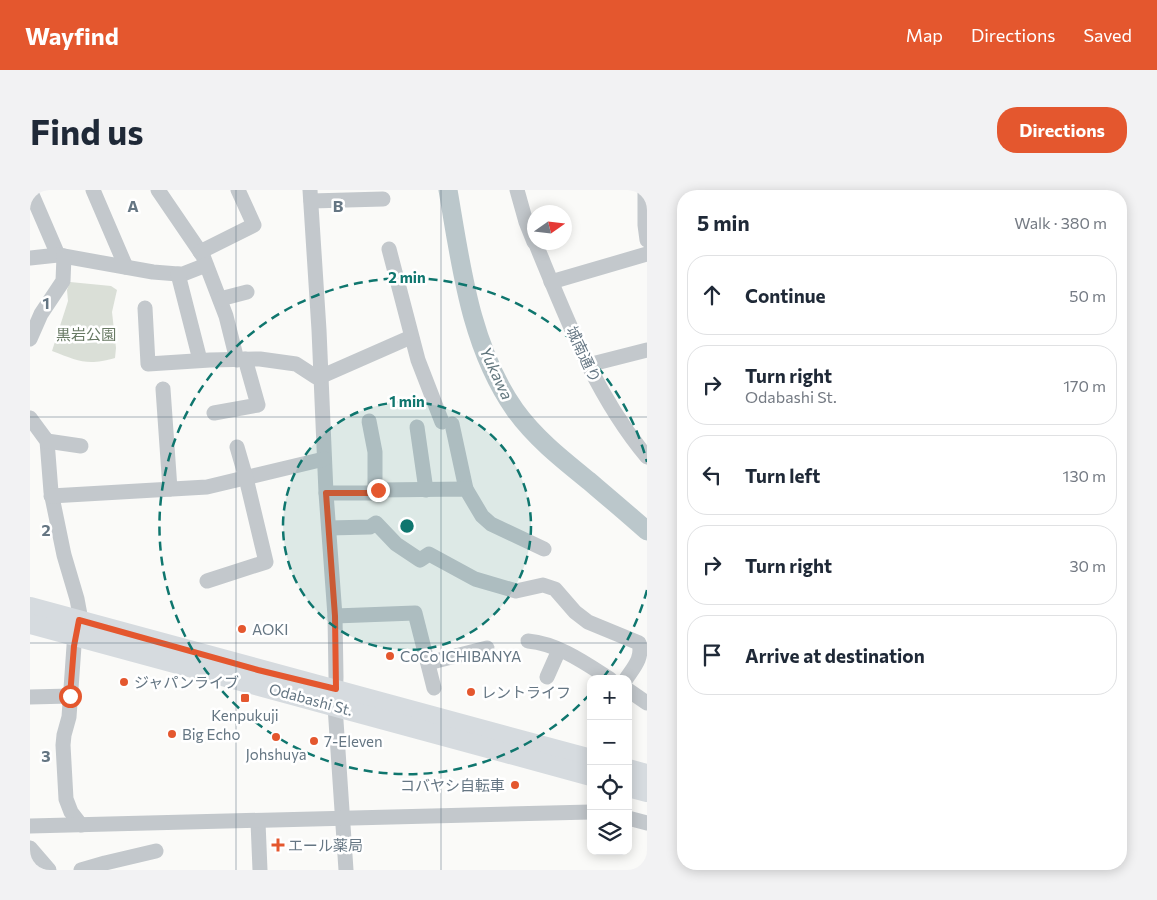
<!DOCTYPE html>
<meta charset="utf-8">
<style>
:root{--surface:#fff;--page:#f2f2f3;--text:#1f2937;--muted:#747a83;--line:#e0e1e3;--accent:#e4572e}
body{margin:0;font-family:Commissioner,"Noto Sans JP",sans-serif;background:var(--page);color:var(--text)}
.controls{position:absolute;right:15px;bottom:15px;display:grid;overflow:hidden;border-radius:10px;box-shadow:0 2px 12px #0003}
.controls button{width:45px;height:45px;display:grid;place-items:center;padding:0;border:0;border-bottom:1px solid var(--line);background:var(--surface);color:var(--text);font:25px sans-serif}
.compass{position:absolute;left:497px;top:15px;width:45px;height:45px;border-radius:50%;background:var(--surface);box-shadow:0 2px 12px #0003;rotate:76deg}
.stop{position:absolute;width:15px;height:15px;margin:-11px;border:4px solid #e4572e;border-radius:50%;background:#fff}
.stop.end{background:#e4572e;border-color:#fff;box-shadow:0 1px 5px #0008}
.list{margin:0;padding:0;list-style:none}
h2{display:flex;justify-content:space-between;align-items:center;height:65px;margin:0;padding:0 20px;font-size:21px}
h2 small{font-size:16px;font-weight:400;color:var(--muted)}
.list li{display:grid;grid-template-columns:32px 1fr auto;gap:15px;align-items:center;box-sizing:border-box;height:80px;margin:0 10px 10px;padding:0 10px;border:1px solid var(--line);border-radius:20px}
.list b{display:block;font-size:19px;white-space:nowrap}
.list p{margin:0;font-size:16px;white-space:nowrap;color:var(--muted)}
.list em{font-size:16px;font-style:normal;color:var(--muted)}
.icon{flex:none;width:28px;height:28px;fill:none;stroke:currentColor;stroke-width:2;stroke-linecap:round;stroke-linejoin:round}
.map{position:relative;flex:none;width:617px;height:680px;overflow:hidden;border-radius:20px}
header{display:flex;align-items:center;gap:30px;box-sizing:border-box;height:70px;padding:0 25px;background:var(--accent);color:#fff}
header strong{font-size:24px}
nav{display:flex;gap:28px;margin-inline-start:auto;font-size:18px}
.intro{display:flex;align-items:center;justify-content:space-between;box-sizing:border-box;height:120px;padding:0 30px}
h1{margin:0;font-size:35px}
.button{padding:12px 22px;border-radius:20px;background:var(--accent);color:#fff;font-size:18px;font-weight:700}
main{display:flex;gap:30px;padding:0 30px}
aside{flex:1;background:var(--surface);border-radius:20px;box-shadow:0 2px 12px #0003}
.map>svg:first-child{display:block}
.green{fill:#dadfd7}
.lines{fill:none;stroke-linecap:round;stroke-linejoin:round}
.river{stroke:#bbc7cb;stroke-width:19}
.minor{stroke:#c3c8cc;stroke-width:15}
.major{stroke:#d6dbdf;stroke-width:20}
.route{stroke:#e4572e;stroke-width:6}
.grid{fill:none;stroke:#657683;stroke-width:1;stroke-opacity:0.55}
.ring{fill:none;stroke:#0f766e;stroke-width:2.5;stroke-dasharray:9 6}
.poi-dot{fill:#e4572e;stroke:#fff;stroke-width:2}
.labels{text-anchor:middle;dominant-baseline:central;stroke-width:5;stroke-linejoin:round;paint-order:stroke}
.park-label{font-size:15px;fill:#687a64;stroke:#fff}
.street-label{font-size:15px;fill:#657683;stroke:#fff}
.poi-label{font-size:15px;fill:#657683;stroke:#fff;text-anchor:start}
.water-label{font-size:16px;font-style:italic;fill:#60757c;stroke:#fff}
.grid-label{font-size:16px;text-anchor:middle;font-weight:bold;fill:#657683;stroke:#fff;stroke-width:5;stroke-linejoin:round;paint-order:stroke}
.centre{fill:#0f766e;stroke:#fff;stroke-width:2.5}
.ring-label{font-size:15px;text-anchor:middle;font-weight:bold;fill:#0f766e;stroke:#fff;stroke-width:5;stroke-linejoin:round;paint-order:stroke}
</style>
<header>
<strong>Wayfind</strong>
<nav><a>Map</a><a>Directions</a><a>Saved</a></nav>
</header>
<div class="intro"><h1>Find us</h1><a class="button">Directions</a></div>
<main>
<div class="map">
<svg width="617" height="680" viewBox="0 0 617 680">
<rect width="100%" height="100%" fill="#fafaf8"/>
<path class="green" d="M40 92 81 96 87 100 82 122 86 158 85 168C57 176 48 171 22 161L38 111 37 100Z"/>
<g class="lines">
<path class="river" d="M418 0C431 75 440 156 485 220 505 248 533 270 559 291 579 308 598 324 617 341"/>
<g class="minor">
<path d="M0 0 28 65"/>
<path d="M63 0 96 77"/>
<path d="M128 0 173 66 196 126 207 170"/>
<path d="M280 0 289 140 296 303 305 426 306 487 305 516 316 680"/>
<path d="M487 0 496 32 504 52"/>
<path d="M615 0V35L617 50"/>
<path d="M281 11 353 9"/>
<path d="M505 52C536 127 565 205 617 267"/>
<path d="M359 59 388 170 412 232"/>
<path d="M170 62 224 35 208 0"/>
<path d="M0 68 28 65 123 82 148 84H153L176 75"/>
<path d="M148 84 170 170"/>
<path d="M521 92 617 64"/>
<path d="M190 109 217 102"/>
<path d="M115 118 118 174 180 170 230 169 266 174 286 187H290L381 147"/>
<path d="M0 149 11 124 33 91 34 66"/>
<path d="M558 175 617 160"/>
<path d="M133 199 140 299"/>
<path d="M184 223 228 215 215 169"/>
<path d="M0 228 17 251 21 302 34 365 47 409 50 425 44 456 39 527 34 545 33 555 36 609 41 622 51 635"/>
<path d="M339 231 345 262V301"/>
<path d="M422 234 436 299"/>
<path d="M387 237 396 300"/>
<path d="M17 251 51 256"/>
<path d="M296 303H341L348 300 436 299 452 326 461 334 514 359"/>
<path d="M21 306 177 297 294 269"/>
<path d="M299 338 340 337 346 333 366 354 390 370 399 364 445 389 486 401 513 395 525 399 545 422 558 432 609 453C613 468 604 477 596 489"/>
<path d="M177 391 236 372 216 288 207 257"/>
<path d="M305 426 385 423 404 498"/>
<path d="M498 451C529 454 555 473 580 489"/>
<path d="M398 473 457 458"/>
<path d="M517 487 529 460"/>
<path d="M598 500 617 513"/>
<path d="M0 507 40 506"/>
<path d="M598 628 617 633"/>
<path d="M228 632 230 680"/>
<path d="M0 636 561 622"/>
<path d="M0 658 19 680"/>
<path d="M51 680 75 673 126 661"/>
</g>
<g class="major">
<path d="M0 417 561 569"/>
<path d="M0 434 561 586"/>
<path d="M598 579 617 584"/>
<path d="M598 597 617 602"/>
</g>
</g>
<g class="lines">
<path class="route" d="M40 506 44 456 49 430 228 480 306 499 305 426 296 303H340L348 300"/>
</g>
<path class="grid" d="M206 0V680M411 0V680M0 227H617M0 453H617"/>
<circle cx="377" cy="336" r="124" fill="#0f766e" fill-opacity=".12"/>
<g class="ring">
<circle cx="377" cy="336" r="124"/>
<path d="M617 400A248 248 0 0 1 572 489M560 504A248 248 0 1 1 617 272"/>
</g>
<g class="poi-dot">
<circle cx="212" cy="439" r="5"/>
<circle cx="360" cy="466" r="5"/>
<circle cx="94" cy="492" r="5"/>
<circle cx="441" cy="502" r="5"/>
<rect x="210" y="503" width="10" height="10" rx="2.5"/>
<circle cx="142" cy="544" r="5"/>
<circle cx="246" cy="547" r="5"/>
<circle cx="284" cy="551" r="5"/>
<circle cx="485" cy="595" r="5"/>
<path d="M245.5 647.5h5v5h5v5h-5v5h-5v-5h-5v-5h5z"/>
</g>
<g class="labels">
<g class="park-label">
<text x="56" y="144">黒岩公園</text>
</g>
<g class="street-label">
<text transform="translate(554 164) rotate(65)">城南通り</text>
<text transform="translate(281 509) rotate(15)">Odabashi St.</text>
</g>
<g class="poi-label">
<text x="222" y="439">AOKI</text>
<text x="370" y="466">CoCo ICHIBANYA</text>
<text x="104" y="492">ジャパンライブ</text>
<text x="451" y="502">レントライフ</text>
<text x="215" y="525" text-anchor="middle">Kenpukuji</text>
<text x="152" y="544">Big Echo</text>
<text x="294" y="551">7-Eleven</text>
<text x="246" y="564" text-anchor="middle">Johshuya</text>
<text x="475" y="595" text-anchor="end">コバヤシ自転車</text>
<text x="258" y="655">エール薬局</text>
</g>
<g class="water-label">
<text transform="translate(467 183) rotate(65)">Yukawa</text>
</g>
</g>
<g class="grid-label">
<text x="103" y="22">A</text>
<text x="308" y="22">B</text>
<text x="16" y="119">1</text>
<text x="16" y="346">2</text>
<text x="16" y="572">3</text>
</g>
<circle cx="377" cy="336" r="8" class="centre"/>
<g class="ring-label">
<text x="377" y="93">2 min</text>
<text x="377" y="217">1 min</text>
</g>
</svg>
<div class="controls">
<button>+</button>
<button>−</button>
<button><svg class="icon" aria-label="locate" viewBox="0 0 24 24"><circle cx="12" cy="12" r="6"/><path d="M12 2v4M12 18v4M2 12h4M18 12h4"/></svg></button>
<button><svg class="icon" aria-label="layers" viewBox="0 0 24 24"><path d="M12 4l9 5-9 5-9-5zM3 14l9 5 9-5"/></svg></button>
</div>
<svg class="compass" viewBox="-18 -18 36 36"><path d="M0-13l5 13h-10z" fill="#e53935"/><path d="M0 13l5-13h-10z" fill="#747a83"/></svg>
<div class="stop" style="left:40px;top:506px"></div>
<div class="stop end" style="left:348px;top:300px"></div>
</div>
<aside>
<h2>5 min<small>Walk · 380 m</small></h2>
<ul class="list">
<li><svg class="icon" aria-label="ahead" viewBox="0 0 24 24"><path d="M12 20V5M6 11l6-6 6 6"/></svg><div><b>Continue</b></div><em>50 m</em></li>
<li><svg class="icon" aria-label="right" viewBox="0 0 24 24"><path d="M7 20v-9h11M14 6l5 5-5 5"/></svg><div><b>Turn right</b><p>Odabashi St.</p></div><em>170 m</em></li>
<li><svg class="icon" aria-label="left" viewBox="0 0 24 24"><path d="M17 20v-9H6M10 6l-5 5 5 5"/></svg><div><b>Turn left</b></div><em>130 m</em></li>
<li><svg class="icon" aria-label="right" viewBox="0 0 24 24"><path d="M7 20v-9h11M14 6l5 5-5 5"/></svg><div><b>Turn right</b></div><em>30 m</em></li>
<li><svg class="icon" aria-label="arrive" viewBox="0 0 24 24"><path d="M6 21V4h12l-3 4 3 4H6"/></svg><div><b>Arrive at destination</b></div></li>
</ul>
</aside>
</main>
